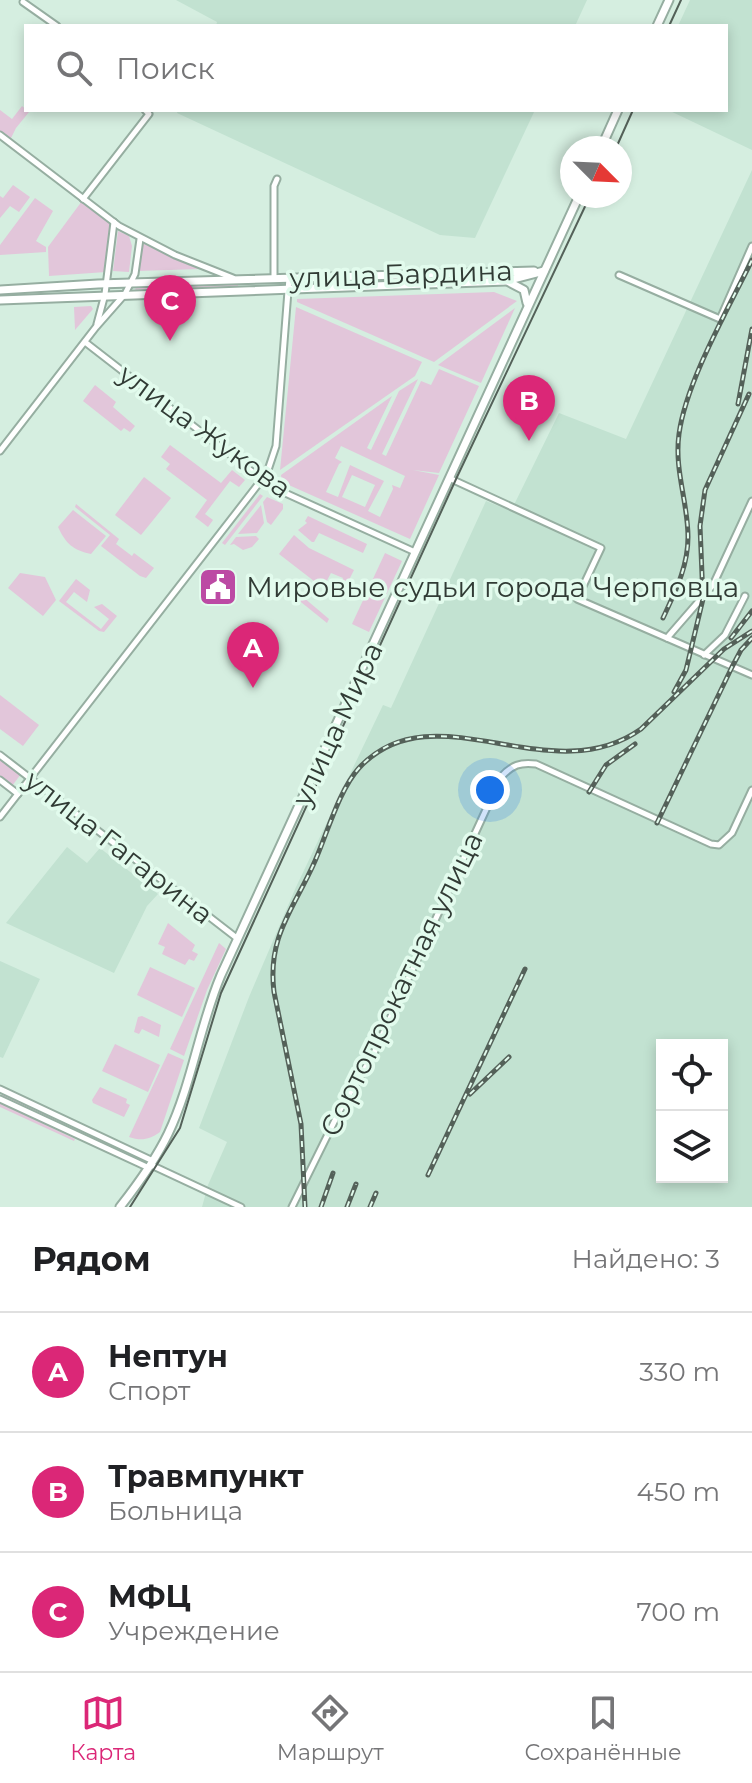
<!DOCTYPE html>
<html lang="ru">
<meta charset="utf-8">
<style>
:root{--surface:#fff;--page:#f6f6f6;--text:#202124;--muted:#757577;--line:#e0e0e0;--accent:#db2777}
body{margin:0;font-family:Montserrat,sans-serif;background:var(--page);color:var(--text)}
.controls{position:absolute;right:24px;bottom:24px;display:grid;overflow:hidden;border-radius:0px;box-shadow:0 4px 12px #0003}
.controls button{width:72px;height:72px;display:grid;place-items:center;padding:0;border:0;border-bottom:2px solid var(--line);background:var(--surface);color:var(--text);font:40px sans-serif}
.compass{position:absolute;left:560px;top:136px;width:72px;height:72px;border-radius:50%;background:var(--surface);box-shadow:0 4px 12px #0003;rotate:114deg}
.you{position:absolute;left:490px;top:790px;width:28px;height:28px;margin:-20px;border:6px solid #fff;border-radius:50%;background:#1a73e8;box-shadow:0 0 0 12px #1a73e833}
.badge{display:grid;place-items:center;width:52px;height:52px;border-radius:50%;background:var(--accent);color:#fff;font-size:26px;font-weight:700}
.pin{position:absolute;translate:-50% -66px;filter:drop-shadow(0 2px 4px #0008)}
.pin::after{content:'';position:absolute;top:42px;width:28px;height:24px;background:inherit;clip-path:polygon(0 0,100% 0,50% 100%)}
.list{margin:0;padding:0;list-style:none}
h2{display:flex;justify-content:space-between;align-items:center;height:104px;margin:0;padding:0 32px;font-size:34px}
h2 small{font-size:26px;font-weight:400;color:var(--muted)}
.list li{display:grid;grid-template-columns:52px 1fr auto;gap:24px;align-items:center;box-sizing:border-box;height:120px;padding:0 32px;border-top:2px solid var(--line)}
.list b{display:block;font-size:30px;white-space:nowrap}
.list p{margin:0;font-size:26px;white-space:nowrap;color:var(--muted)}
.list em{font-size:26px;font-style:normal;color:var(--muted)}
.icon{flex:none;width:44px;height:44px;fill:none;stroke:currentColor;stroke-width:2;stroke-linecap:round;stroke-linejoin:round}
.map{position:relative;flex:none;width:752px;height:1207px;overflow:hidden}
.search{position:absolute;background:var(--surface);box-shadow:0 4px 12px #0003;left:24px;right:24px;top:24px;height:88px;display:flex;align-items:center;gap:20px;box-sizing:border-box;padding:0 28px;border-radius:0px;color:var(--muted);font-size:30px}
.sheet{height:464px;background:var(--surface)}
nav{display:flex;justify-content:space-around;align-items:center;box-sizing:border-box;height:112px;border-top:2px solid var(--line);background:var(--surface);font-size:22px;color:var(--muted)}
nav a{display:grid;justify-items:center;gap:4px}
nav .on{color:var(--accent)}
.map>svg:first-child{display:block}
.built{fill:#c2e2d1;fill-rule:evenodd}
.green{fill:#e2c6da;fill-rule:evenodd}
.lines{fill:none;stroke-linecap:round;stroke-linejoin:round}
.minor-casing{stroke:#96aea1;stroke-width:9}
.major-casing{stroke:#96aea1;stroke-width:11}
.minor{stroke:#fff;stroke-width:5}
.major{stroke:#fff;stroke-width:7}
.tram{stroke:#546159;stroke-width:2}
.rail-casing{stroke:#546159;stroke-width:5}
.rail{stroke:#e2fbed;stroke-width:2;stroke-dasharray:6;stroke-linecap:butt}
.labels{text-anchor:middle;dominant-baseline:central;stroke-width:7;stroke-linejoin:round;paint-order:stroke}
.street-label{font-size:28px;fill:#313b35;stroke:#e2fbed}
.poi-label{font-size:28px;fill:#313b35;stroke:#e2fbed;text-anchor:start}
</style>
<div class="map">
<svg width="752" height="1207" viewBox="0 0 752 1207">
<rect width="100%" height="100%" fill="#d5eee0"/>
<g class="built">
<path d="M176 0H587L575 26H216L217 22Z"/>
<path d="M690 0H752V150L668 110H726V26H678Z"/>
<path d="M178 110H535L475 238 440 235 177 113Z"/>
<path d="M752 170V1207H202L208 1185 227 1142 199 1128 249 997 296 887 383 705 391 708 486 501 511 511 559 413 626 439ZM662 1045H722V1177H662Z"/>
<path d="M67 847 87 863 100 848 158 894 147 906 114 973 6 923Z"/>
<path d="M0 961 40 979 3 1058 0 1057Z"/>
</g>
<g class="green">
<path d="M22 106 29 112 16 128 10 140 0 132V110L12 119Z"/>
<path d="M13 185 30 197 19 212 10 206 0 218V196L3 198Z"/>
<path d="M35 198 53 211 36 241 46 247V252L0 255V245Z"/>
<path d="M82 201 112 223 106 272 49 276 48 247Z"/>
<path d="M118 231 129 236 132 246 129 272 113 271Z"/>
<path d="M144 244 201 269 137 271 139 248Z"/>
<path d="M487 274V278L294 286V282Z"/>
<path d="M238 284V288L135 291 136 286Z"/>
<path d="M494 292 517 301 434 362 297 302V299Z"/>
<path d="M91 306 93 309 75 330 74 307Z"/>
<path d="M296 307 422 362 415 376 280 470Z"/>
<path d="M515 308 481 383 438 365Z"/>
<path d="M439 369 479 386 439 473 413 470 439 475 410 539 282 482 281 475 392 396 367 448 371 450 399 391 418 379 382 454 386 456 421 381 431 385ZM341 446 405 476 400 488 392 485 393 489 380 517 368 511 384 481 350 465 338 497 326 492 339 464 342 462 335 458ZM352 475 375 485 365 507 342 497Z"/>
<path d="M95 385 116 402 113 407 135 426 130 432 124 428 121 431 83 401Z"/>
<path d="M170 445 221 483 232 470 245 480 239 487 230 481 205 514 213 520 208 527 195 517 207 500 166 469 170 464 161 457Z"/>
<path d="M144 477 171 498 141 535 115 515Z"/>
<path d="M260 494 263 496 225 545 222 543Z"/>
<path d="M267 497 283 504V509L271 525 267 522 263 502Z"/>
<path d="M76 504 119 539 116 544 132 556 134 553 154 568 146 578 140 576 101 546 110 535 75 507Z"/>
<path d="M261 505 264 523 257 533 238 534Z"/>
<path d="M73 510 106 536 91 554C73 550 66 544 58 527Z"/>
<path d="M308 516 367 544 363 553 319 533 314 542H312L298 530 307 523 305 521Z"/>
<path d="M294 535 309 548 354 570 342 594 338 592 343 578 331 573 323 588 279 554Z"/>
<path d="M256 536 259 539 252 547 243 550 234 544 230 545 236 537Z"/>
<path d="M385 553 402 561 369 632 352 624Z"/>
<path d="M20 573 45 577 56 600 43 616 8 588Z"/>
<path d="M76 579 90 590 87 602 74 592 66 602 101 629 109 619 94 607 102 604 117 616 104 632 99 631 59 601Z"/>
<path d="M290 586 329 619 327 623 286 590Z"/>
<path d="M0 695 39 725 23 746 0 729Z"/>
<path d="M0 758 21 774 12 786 0 776Z"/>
<path d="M168 923 195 945 192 951 198 954 194 961 189 959 185 965 162 954 165 947 158 944Z"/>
<path d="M219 943 226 949 207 990 184 1056 170 1049Z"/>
<path d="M150 967 195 988 182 1017 137 995Z"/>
<path d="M142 1016 161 1025 159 1037 142 1029 139 1034 134 1032 138 1017Z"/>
<path d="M115 1044 160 1065 148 1092 102 1071Z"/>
<path d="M168 1053 184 1060 160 1132C149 1140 141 1141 129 1137Z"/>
<path d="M100 1087 127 1099 126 1103 130 1105 124 1117 93 1103 92 1100Z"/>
<path d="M3 1093 121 1147 119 1151 1 1097Z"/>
<path d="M0 1103 75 1139 74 1141 0 1107Z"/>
</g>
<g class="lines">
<defs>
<g id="minor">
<path d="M23 2 57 26"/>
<path d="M0 135 119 226 175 255 233 278"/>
<path d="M83 199 149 114 145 110"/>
<path d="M619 275 720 319 752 246"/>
<path d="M274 278V186L277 179"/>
<path d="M97 324 105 294 114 222"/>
<path d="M85 342 272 487 415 552"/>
<path d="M0 451 96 327 125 294 135 274 140 239"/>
<path d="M449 478 601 548 577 599 752 675"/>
<path d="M667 638 713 585 752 501"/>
<path d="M704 655 725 635 745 596"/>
<path d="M0 755 238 939"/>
<path d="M0 780 18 794"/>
<path d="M0 817 267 473 276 446 289 278"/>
<path d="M0 1089 153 1161"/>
<path d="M0 1099 149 1168"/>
<path d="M151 1165 241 1207"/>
<path d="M292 1207 340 1110 374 1053 501 777C512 765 520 762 536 764L711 844 719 845 732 833 752 790"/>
</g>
<g id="major">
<path d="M657 26 669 0"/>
<path d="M601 148 618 110"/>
<path d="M509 282 524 290 527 303"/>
<path d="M0 290 98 284 534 271"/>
<path d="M0 300 506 281 544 271"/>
<path d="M120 1207C138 1184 155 1161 168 1134 192 1084 199 1027 221 975L579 196"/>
</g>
</defs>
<use href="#minor" class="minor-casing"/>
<use href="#major" class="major-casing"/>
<use href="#minor" class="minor"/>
<use href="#major" class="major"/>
<g class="tram">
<path d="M669 26 681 0"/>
<path d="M616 148 633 110"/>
<path d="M130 1207 180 1128 221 993 457 477 590 196"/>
</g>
<defs>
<g id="rail">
<path d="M738 404 752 329"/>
<path d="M663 618C675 592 688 567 688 537 688 502 674 470 679 434 686 382 728 309 752 260"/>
<path d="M731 638 752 611"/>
<path d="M674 692 686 670 703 599 700 526 705 490 749 394"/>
<path d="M589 792 606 765 635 744"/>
<path d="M657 823 732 667 741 650 752 638"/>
<path d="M470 1094 509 1057"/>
<path d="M428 1175 525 969"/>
<path d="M305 1207 301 1124 274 992C267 936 294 909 315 861 327 834 339 790 359 768 434 687 549 794 641 729L724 649 752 631"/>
<path d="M321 1207 333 1173"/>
<path d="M347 1207 356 1184"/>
<path d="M370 1207 376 1193"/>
</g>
</defs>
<use href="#rail" class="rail-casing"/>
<use href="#rail" class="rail"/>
</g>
<defs>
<symbol id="civic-square" viewBox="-11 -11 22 22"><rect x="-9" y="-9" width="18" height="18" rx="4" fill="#bc4aa4" stroke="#e2fbed"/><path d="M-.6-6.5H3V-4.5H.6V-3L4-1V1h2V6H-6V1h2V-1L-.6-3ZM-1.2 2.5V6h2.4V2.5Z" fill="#fff"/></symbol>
</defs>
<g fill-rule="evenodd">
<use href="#civic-square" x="196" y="565" width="44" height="44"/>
</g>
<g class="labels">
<g class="street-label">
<text transform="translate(401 274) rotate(-2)">улица Бардина</text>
<text transform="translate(205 431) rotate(36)">улица Жукова</text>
<text transform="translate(337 724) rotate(-65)">улица Мира</text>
<text transform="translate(119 847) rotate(38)">улица Гагарина</text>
<text transform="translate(401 984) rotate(-64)">Сортопрокатная улица</text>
</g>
<g class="poi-label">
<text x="246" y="587">Мировые судьи города Черповца</text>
</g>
</g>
</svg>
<div class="controls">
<button><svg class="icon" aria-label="locate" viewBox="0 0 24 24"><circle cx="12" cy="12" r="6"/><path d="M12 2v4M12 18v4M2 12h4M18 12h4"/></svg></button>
<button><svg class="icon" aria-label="layers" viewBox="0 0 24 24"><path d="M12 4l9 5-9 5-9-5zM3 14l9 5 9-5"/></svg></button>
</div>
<svg class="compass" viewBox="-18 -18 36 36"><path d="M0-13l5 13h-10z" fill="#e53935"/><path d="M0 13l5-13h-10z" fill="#757577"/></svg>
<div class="you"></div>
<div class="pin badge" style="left:253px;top:688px">A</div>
<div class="pin badge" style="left:529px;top:441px">B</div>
<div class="pin badge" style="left:170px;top:341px">C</div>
<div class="search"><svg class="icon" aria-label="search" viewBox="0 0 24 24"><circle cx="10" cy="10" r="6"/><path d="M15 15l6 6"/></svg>Поиск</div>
</div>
<section class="sheet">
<h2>Рядом<small>Найдено: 3</small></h2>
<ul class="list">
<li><span class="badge">A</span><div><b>Нептун</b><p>Спорт</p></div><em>330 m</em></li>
<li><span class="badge">B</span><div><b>Травмпункт</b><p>Больница</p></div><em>450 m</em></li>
<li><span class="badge">C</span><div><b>МФЦ</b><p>Учреждение</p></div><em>700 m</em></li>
</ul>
</section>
<nav>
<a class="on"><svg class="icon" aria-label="map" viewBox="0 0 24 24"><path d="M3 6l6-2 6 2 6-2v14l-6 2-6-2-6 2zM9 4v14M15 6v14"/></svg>Карта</a>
<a><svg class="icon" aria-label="directions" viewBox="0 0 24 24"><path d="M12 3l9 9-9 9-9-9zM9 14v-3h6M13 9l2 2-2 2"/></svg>Маршрут</a>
<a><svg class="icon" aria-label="saved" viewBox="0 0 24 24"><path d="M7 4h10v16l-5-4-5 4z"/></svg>Сохранённые</a>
</nav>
